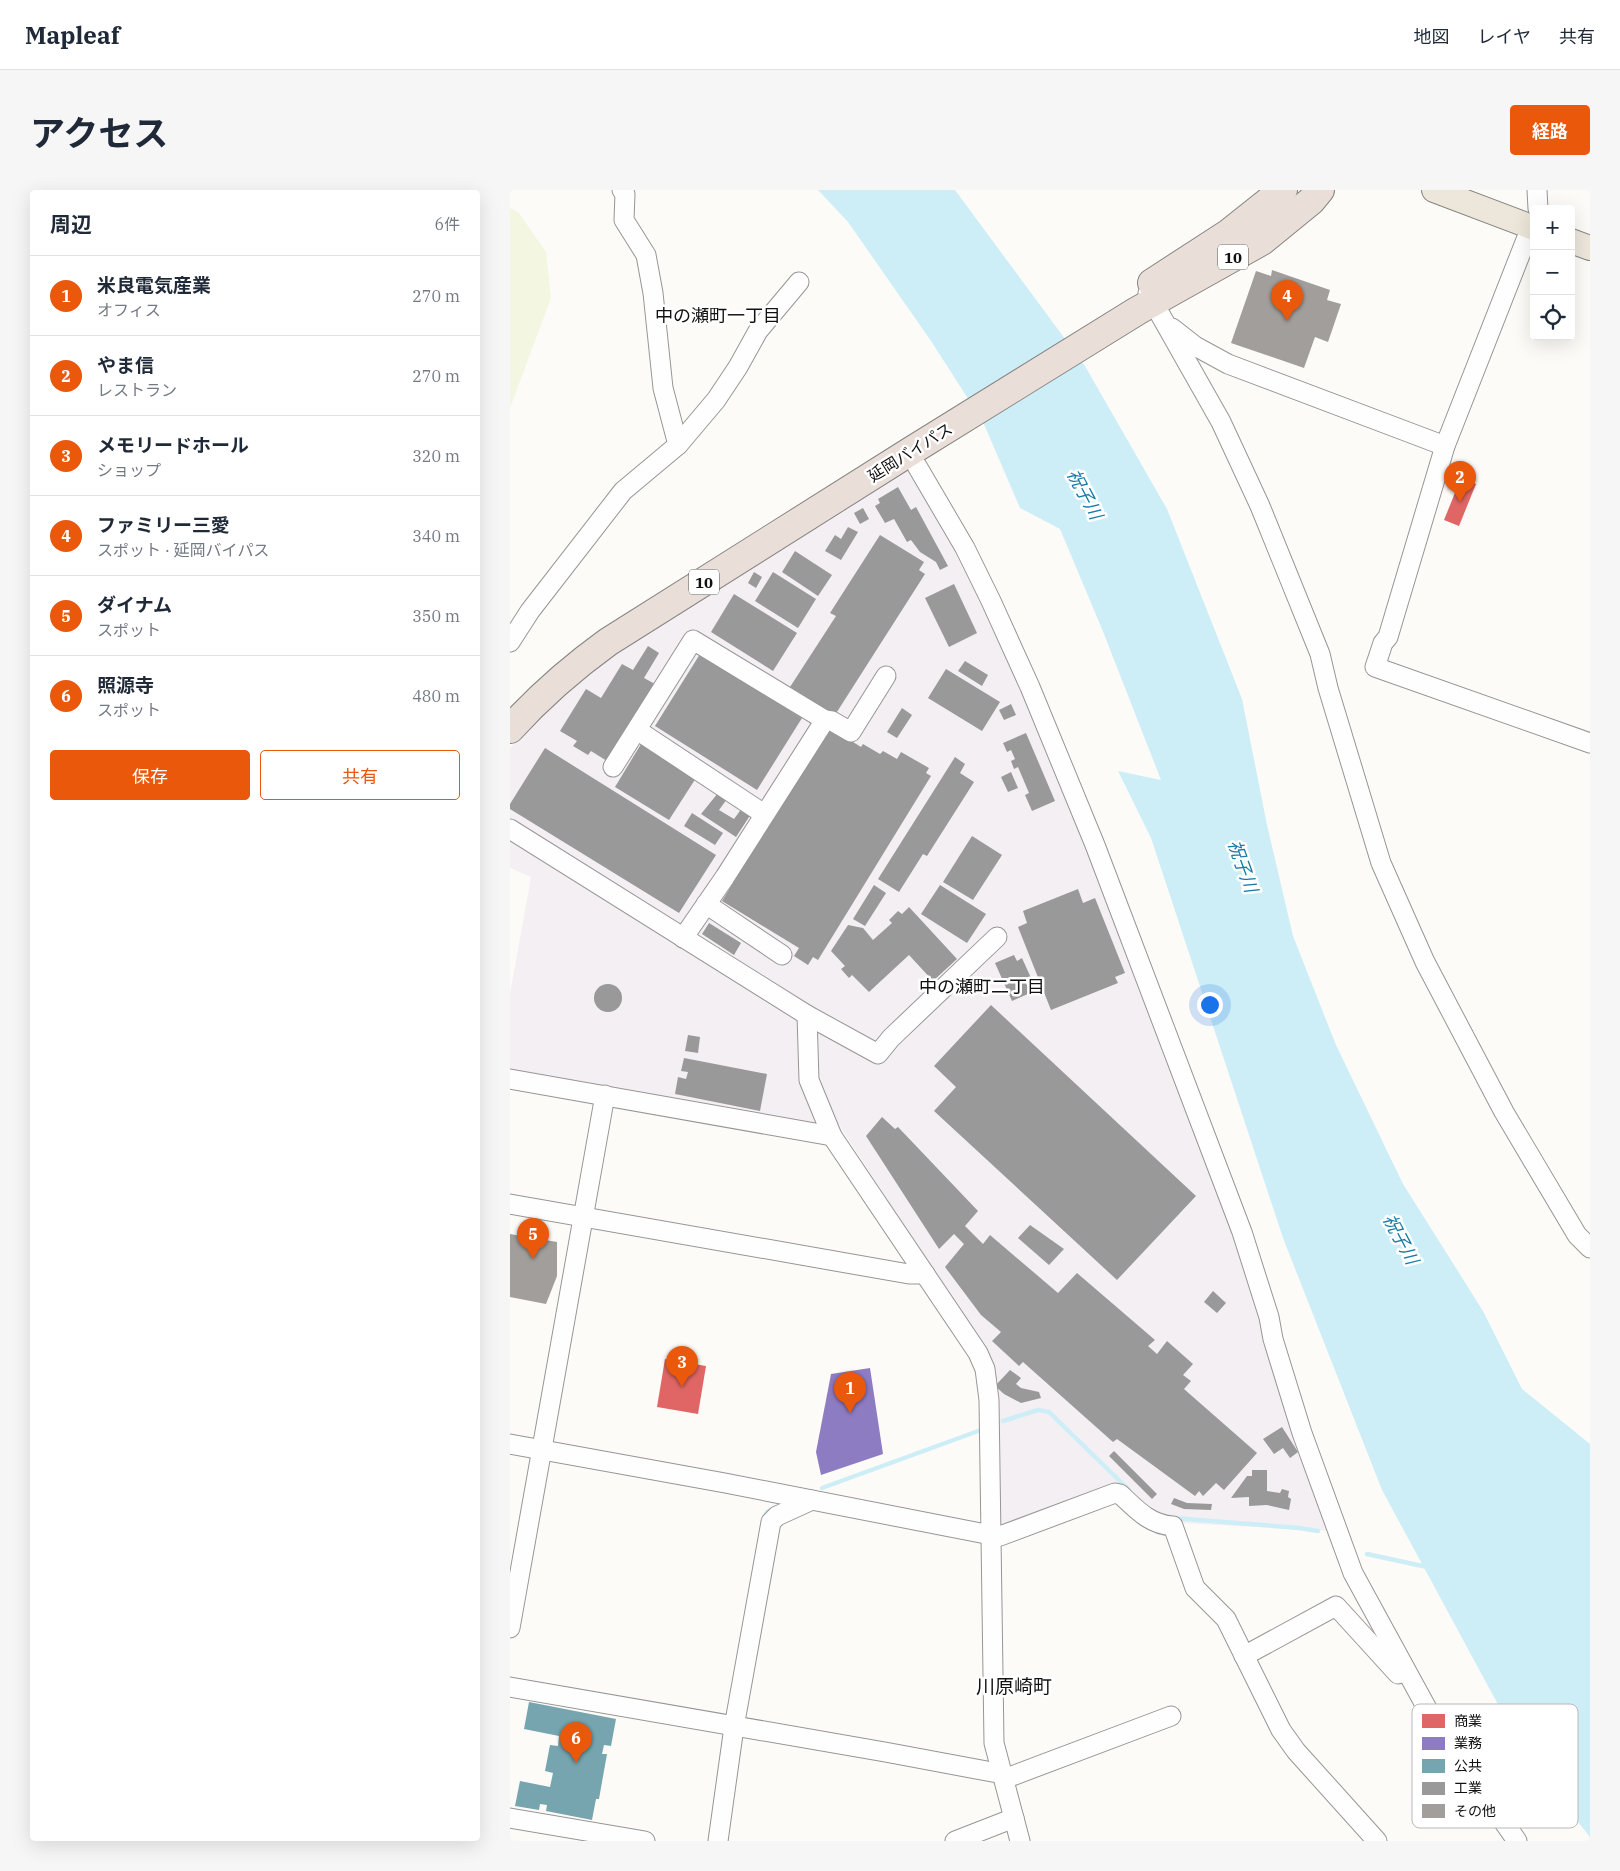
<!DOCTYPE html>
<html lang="ja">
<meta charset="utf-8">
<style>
:root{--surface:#fff;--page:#f6f6f7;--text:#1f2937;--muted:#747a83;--line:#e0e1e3;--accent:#ea580c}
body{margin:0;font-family:"IBM Plex Serif","Noto Sans JP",serif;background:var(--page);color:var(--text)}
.controls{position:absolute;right:15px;top:15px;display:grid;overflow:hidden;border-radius:5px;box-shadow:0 5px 20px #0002}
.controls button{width:45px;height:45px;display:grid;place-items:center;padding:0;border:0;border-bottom:1px solid var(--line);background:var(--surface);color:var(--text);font:25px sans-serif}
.you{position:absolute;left:699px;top:814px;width:18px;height:18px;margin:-12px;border:4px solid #fff;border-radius:50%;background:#1a73e8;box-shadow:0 0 0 8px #1a73e833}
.badge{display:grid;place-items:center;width:32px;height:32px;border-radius:50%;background:var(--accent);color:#fff;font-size:16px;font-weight:700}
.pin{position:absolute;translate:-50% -41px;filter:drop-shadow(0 1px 2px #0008)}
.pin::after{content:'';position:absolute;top:26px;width:18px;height:15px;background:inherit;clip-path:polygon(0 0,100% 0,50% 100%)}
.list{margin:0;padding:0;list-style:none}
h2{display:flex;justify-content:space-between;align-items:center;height:65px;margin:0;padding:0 20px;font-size:21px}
h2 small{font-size:16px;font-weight:400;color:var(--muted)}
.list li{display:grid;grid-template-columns:32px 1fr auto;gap:15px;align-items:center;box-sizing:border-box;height:80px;padding:0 20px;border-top:1px solid var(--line)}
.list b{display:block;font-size:19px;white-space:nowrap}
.list p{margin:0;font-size:16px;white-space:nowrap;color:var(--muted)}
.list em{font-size:16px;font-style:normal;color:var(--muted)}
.actions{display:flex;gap:10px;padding:15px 20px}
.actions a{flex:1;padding:11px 0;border:1px solid var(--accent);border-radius:5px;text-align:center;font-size:18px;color:var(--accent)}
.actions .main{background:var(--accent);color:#fff}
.icon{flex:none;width:28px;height:28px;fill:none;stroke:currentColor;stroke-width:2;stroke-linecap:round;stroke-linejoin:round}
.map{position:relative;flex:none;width:1080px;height:1651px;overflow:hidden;border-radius:5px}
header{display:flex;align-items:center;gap:30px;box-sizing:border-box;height:70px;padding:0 25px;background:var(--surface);border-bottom:1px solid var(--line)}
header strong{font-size:24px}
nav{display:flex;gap:28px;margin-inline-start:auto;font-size:18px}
.intro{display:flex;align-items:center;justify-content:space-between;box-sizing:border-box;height:120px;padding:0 30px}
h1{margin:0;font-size:35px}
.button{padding:12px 22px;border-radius:5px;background:var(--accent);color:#fff;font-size:18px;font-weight:700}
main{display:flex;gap:30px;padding:0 30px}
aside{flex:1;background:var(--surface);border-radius:5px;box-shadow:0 5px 20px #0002}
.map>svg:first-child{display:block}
.industrial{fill:#f4eff3}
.pitch{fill:#f3f6e1}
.water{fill:#cdeef7}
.shops{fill:#e06666}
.offices{fill:#8e7cc3}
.public{fill:#76a5af}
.industry{fill:#999}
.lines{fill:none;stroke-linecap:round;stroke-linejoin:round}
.stream{stroke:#cdeef7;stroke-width:4.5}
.building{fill:#a19e9c}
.minor-casing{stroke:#979695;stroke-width:21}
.major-casing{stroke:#858482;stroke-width:26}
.highway-casing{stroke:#858482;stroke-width:30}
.minor{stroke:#fffefe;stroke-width:19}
.major{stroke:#ede6db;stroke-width:24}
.highway{stroke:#eaded8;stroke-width:28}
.labels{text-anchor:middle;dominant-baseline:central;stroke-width:5;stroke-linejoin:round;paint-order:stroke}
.shield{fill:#fff;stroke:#585858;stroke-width:1}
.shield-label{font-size:15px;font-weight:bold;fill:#111}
.street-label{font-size:16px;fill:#111;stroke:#fff}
.neighbourhood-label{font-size:18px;fill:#111;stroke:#fff}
.water-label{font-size:18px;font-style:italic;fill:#167ba7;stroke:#fff}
.quarter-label{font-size:19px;fill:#111;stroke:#fff}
.key{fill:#fff;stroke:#b8b8b8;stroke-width:1}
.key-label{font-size:14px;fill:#111}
</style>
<header>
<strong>Mapleaf</strong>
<nav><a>地図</a><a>レイヤ</a><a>共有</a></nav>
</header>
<div class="intro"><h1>アクセス</h1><a class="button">経路</a></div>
<main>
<aside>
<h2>周辺<small>6件</small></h2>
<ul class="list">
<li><span class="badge">1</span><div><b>米良電気産業</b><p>オフィス</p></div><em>270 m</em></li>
<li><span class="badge">2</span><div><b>やま信</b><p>レストラン</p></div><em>270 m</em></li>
<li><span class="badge">3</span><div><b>メモリードホール</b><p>ショップ</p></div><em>320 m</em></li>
<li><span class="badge">4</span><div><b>ファミリー三愛</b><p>スポット · 延岡バイパス</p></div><em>340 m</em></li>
<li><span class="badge">5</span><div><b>ダイナム</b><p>スポット</p></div><em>350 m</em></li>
<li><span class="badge">6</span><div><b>照源寺</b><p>スポット</p></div><em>480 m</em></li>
</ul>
<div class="actions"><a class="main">保存</a><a>共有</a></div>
</aside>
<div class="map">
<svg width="1080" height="1651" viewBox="0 0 1080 1651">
<rect width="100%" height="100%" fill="#fdfbf7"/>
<g class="industrial">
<path d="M397 278 404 280 447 353 543 570 736 1075 822 1341 654 1332 607 1296 487 1342 483 1190 440 1107 312 908 307 893 301 817 0 630V558L37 517 69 488Z"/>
<path d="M0 648 282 822 288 831 310 931 304 937 0 883V804L21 687 0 678Z"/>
</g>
<path class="pitch" d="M0 18 9 23 36 62 41 108 0 218Z"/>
<path class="water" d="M308 0H445L575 176 657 319 732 509 757 635 783 746 826 855 893 994 973 1121 1012 1199 1080 1254V1647L1017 1568 872 1300 773 1048 641 648 608 581 651 590 592 439 550 339 510 318 473 232 421 151 338 32Z"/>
<g class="shops">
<path d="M951 288 966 294 949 336 934 330Z"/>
<path d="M155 1169 196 1176 188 1224 147 1217Z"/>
</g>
<path class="offices" d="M360 1178 373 1264 311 1285 306 1262 321 1184Z"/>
<path class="public" d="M19 1512 106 1529 101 1556 94 1555 92 1564H97L89 1609H86L82 1630 36 1621 37 1615 30 1614 29 1620 5 1616 10 1591 40 1597 43 1583 35 1581 40 1555 48 1556 49 1546 14 1539Z"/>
<g class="industry">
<path d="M388 297 401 320 406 317 438 376 430 380 426 372 410 362 401 350 397 352 384 329 375 333 365 316 370 313 368 309Z"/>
<path d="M353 318 359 329 350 334 344 323Z"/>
<path d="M338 337 348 342 331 370 315 361 325 345 331 349Z"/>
<path d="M370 345 414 372 409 380 415 384 325 525 280 497 326 426 320 423Z"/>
<path d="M285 361 322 385 308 406 272 382Z"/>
<path d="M244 382 252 387 246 398 238 393Z"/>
<path d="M263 382 306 409 288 438 245 411Z"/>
<path d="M444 394 467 443 439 457 415 408Z"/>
<path d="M224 404 287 443 263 481 201 442Z"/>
<path d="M138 456 149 463 134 488 145 494 97 571 81 561 78 565 63 556 67 551 50 541 76 499 91 508 112 474 123 480Z"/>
<path d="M190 464 292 528 247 600 145 536Z"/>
<path d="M455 471 478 485 472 496 448 481Z"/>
<path d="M436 479 490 512 472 541 418 508Z"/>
<path d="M501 514 506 525 494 530 489 520Z"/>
<path d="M392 518 402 525 387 548 377 542Z"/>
<path d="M319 537 351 557 353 554 370 564 373 561 387 569 391 562 419 578 416 583 421 586 308 770 303 767 298 775 284 766 289 758 212 711Z"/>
<path d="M516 543 545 611 522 621 515 605 519 603 508 577 504 579 501 571 505 569 501 560 497 562 493 553Z"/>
<path d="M131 554 186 588 159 630 105 597Z"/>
<path d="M35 558 206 665 169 723 0 619V614Z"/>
<path d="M445 567 455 574 450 583 464 592 417 666 413 664 389 702 368 689Z"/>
<path d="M501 582 508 598 498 602 491 587Z"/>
<path d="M208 603 217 609 209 620 224 629 232 618 241 624 226 647 191 624Z"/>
<path d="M182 623 213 643 205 655 174 636Z"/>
<path d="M462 646 492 665 463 710 433 692Z"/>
<path d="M364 695 376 703 355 736 343 729Z"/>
<path d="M430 695 476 724 457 753 411 724Z"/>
<path d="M568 699 573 713 585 708 615 783 605 787 608 793 541 820 508 737 517 733 513 721Z"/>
<path d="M399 717 447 769 423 791 399 765 359 802 342 785 339 788 331 779 335 776 321 761 338 735 353 738 363 750 382 733 379 730 388 721 392 724Z"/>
<path d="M199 733 231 753 224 765 192 744Z"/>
<path d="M504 765 507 771 512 768 522 790 516 793 520 803 502 811 485 773Z"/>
<circle cx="98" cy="808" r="14"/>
<path d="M481 815 686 1006 607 1090 424 921 446 897 424 876Z"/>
<path d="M178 845 190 847 188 863 175 861Z"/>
<path d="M174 868 257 884 250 921 165 904 168 887 176 889 178 882 171 881Z"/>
<path d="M372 927 385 939 388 937 468 1021 455 1036 473 1054 480 1045 548 1103 567 1083 645 1150 638 1156 647 1164 657 1151 683 1174 673 1185 681 1191 674 1199 747 1263 714 1300 706 1293 693 1306 689 1301 685 1306 607 1249 603 1252 513 1172 509 1176 482 1151 491 1142 471 1125 435 1077 454 1054 444 1044 429 1059 356 946Z"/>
<path d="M520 1035 554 1059 539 1075 508 1048Z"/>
<path d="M703 1101 716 1113 707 1123 694 1112Z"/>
<path d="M500 1180 511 1188 506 1194 511 1198 529 1202 531 1208 511 1213 494 1204 485 1196Z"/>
<path d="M772 1237 788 1262 780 1268 773 1258 764 1264 753 1249Z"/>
<path d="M604 1261 647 1304 642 1309 599 1266Z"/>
<path d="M742 1280H757V1301L770 1303 772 1299 779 1301 778 1307 781 1309 779 1320 757 1315 739 1316V1307L721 1308 737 1286H742Z"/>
<path d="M664 1308 677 1313 702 1314 701 1320 674 1319 661 1314Z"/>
</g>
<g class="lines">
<g class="stream">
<path d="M493 1231 528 1220 539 1222 618 1299"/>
<path d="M312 1298 471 1240"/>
<path d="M663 1328 789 1338 808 1341"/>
<path d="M253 1330 257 1322 264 1318"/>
<path d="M857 1364 917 1377"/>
</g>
</g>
<g class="building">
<path d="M762 80 820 100 817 110 831 114 818 152 805 147 794 178 721 153 746 81 761 86Z"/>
<path d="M0 1044 47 1052V1086L36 1114 0 1107Z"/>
</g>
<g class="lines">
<defs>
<g id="minor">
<path d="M112 0 115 4 114 30 136 65 143 103 153 198 168 255"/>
<path d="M1027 0 1028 19"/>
<path d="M1021 37 935 256 878 447 873 453 865 477 1080 553"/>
<path d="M638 103 711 232 750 316 810 464 818 498 871 673 915 772 994 922 1067 1045 1080 1058"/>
<path d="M662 138 685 156 718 174 935 256"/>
<path d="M407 276 455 358 481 411 520 497 585 655 732 1042 759 1127 763 1149 792 1243 843 1383 926 1535 1007 1651"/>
<path d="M0 452 20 421 113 301 168 255 206 210 228 177 248 141 289 92"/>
<path d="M315 530 322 531 341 542 376 486"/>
<path d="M127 540 254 624"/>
<path d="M103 577 183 450 315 530 215 687 173 748"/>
<path d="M0 639 297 825 299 890 322 946 468 1163 475 1179 479 1210 484 1553 510 1651"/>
<path d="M196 714 272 765"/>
<path d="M297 825 368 864 381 848 487 747"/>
<path d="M0 889 322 946"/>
<path d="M0 1014 399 1084H415"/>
<path d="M0 1254 215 1293 481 1345 490 1346 605 1303 610 1304C626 1319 640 1335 663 1336L685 1398 716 1429 771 1540 786 1561 867 1651"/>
<path d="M0 1438 95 905"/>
<path d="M734 1466 826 1416 888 1484"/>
<path d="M0 1497 375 1562 493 1584"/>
<path d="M494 1589 661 1526"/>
<path d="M0 1628 135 1651"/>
<path d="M208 1651 224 1537 261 1332 267 1326 302 1310"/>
<path d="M445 1651 504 1628"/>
</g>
<g id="major">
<path d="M924 0 1024 38"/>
<path d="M1061 51 1080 58"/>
</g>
<g id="highway">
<path d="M642 93 719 43 773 0"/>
<path d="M0 539C30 506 62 478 98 452L401 261 627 121 752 51 801 11 810 0"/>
</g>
</defs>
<use href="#minor" class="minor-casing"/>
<use href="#major" class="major-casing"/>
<use href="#highway" class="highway-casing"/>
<use href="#minor" class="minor"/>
<use href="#major" class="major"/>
<use href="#highway" class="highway"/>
</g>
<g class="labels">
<g class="shield">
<rect x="708" y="54.5" width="30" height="25" rx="4"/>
<rect x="179" y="379.5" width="30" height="25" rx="4"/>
</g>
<g class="shield-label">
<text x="723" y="67">10</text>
<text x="194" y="392">10</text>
</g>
<g class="street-label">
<text transform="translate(400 262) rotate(-32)">延岡バイパス</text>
</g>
<g class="neighbourhood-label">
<text x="208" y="125">中の瀬町一丁目</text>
<text x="472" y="796">中の瀬町二丁目</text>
</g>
<g class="water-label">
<text transform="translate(575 304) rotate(62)">祝子川</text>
<text transform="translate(733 676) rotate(70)">祝子川</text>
<text transform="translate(891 1049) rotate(62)">祝子川</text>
</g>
<g class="quarter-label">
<text x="504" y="1496">川原崎町</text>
</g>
</g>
<rect x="902" y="1514" width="166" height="124" rx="8" class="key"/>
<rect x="912" y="1524" width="23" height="14" fill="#e06666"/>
<rect x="912" y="1547" width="23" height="13" fill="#8e7cc3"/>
<rect x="912" y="1569" width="23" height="14" fill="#76a5af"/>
<rect x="912" y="1592" width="23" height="13" fill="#999"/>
<rect x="912" y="1614" width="23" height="14" fill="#a19e9c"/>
<g class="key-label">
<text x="944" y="1536">商業</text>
<text x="944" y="1558">業務</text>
<text x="944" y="1581">公共</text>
<text x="944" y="1603">工業</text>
<text x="944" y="1626">その他</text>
</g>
</svg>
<div class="controls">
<button>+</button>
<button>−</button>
<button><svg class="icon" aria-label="locate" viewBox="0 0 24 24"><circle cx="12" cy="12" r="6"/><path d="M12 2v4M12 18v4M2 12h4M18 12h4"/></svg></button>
</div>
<div class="you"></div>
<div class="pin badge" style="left:340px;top:1223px">1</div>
<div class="pin badge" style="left:950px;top:312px">2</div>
<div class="pin badge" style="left:172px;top:1197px">3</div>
<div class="pin badge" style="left:777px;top:131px">4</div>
<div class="pin badge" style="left:23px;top:1069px">5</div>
<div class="pin badge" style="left:66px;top:1573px">6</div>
</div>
</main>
